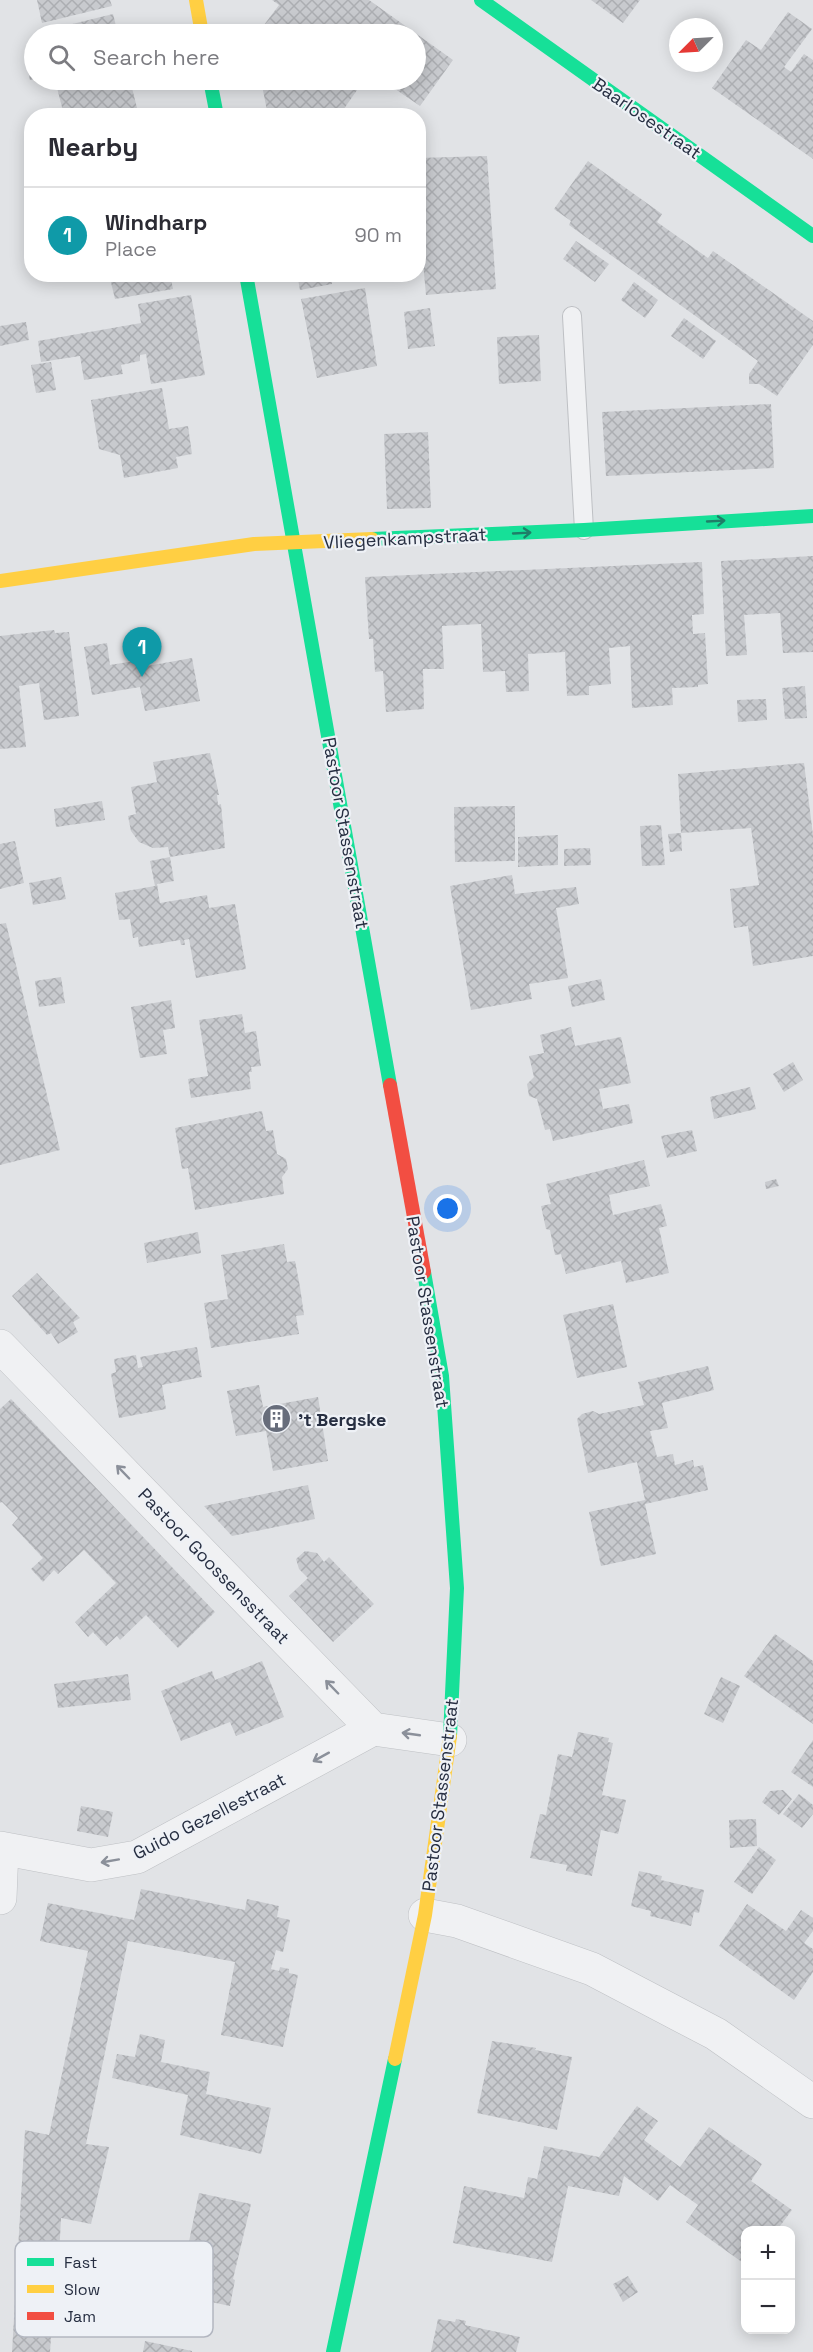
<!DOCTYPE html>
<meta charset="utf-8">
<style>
:root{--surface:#fff;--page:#f7f7f7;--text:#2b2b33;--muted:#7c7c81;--line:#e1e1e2;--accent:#d93025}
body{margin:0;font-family:"Space Grotesk",sans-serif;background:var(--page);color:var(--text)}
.controls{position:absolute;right:18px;bottom:18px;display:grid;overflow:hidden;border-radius:12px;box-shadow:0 3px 15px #0003}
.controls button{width:54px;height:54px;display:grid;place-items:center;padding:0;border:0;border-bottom:2px solid var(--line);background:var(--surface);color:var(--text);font:30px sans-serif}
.compass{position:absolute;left:669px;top:18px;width:54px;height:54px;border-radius:50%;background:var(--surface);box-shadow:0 3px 15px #0003;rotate:246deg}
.you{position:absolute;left:448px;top:1209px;width:21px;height:21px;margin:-15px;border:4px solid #fff;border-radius:50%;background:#1a73e8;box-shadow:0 0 0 9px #1a73e833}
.badge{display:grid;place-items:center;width:39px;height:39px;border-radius:50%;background:var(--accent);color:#fff;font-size:20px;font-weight:700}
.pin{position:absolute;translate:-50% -50px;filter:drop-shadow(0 2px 3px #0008)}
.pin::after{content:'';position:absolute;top:32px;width:21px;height:18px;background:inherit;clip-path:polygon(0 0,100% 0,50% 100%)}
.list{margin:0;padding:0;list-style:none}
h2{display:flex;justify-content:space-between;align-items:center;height:78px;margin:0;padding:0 24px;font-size:26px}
h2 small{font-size:20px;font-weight:400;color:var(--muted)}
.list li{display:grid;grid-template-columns:39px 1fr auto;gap:18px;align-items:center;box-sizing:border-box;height:96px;padding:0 24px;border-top:2px solid var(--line)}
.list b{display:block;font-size:22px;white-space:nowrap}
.list p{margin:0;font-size:20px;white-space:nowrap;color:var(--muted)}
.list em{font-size:20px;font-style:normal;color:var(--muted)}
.icon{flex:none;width:33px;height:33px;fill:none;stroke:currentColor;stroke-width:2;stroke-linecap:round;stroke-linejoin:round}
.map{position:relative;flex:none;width:813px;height:2352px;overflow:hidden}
.search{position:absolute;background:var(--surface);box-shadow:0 3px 15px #0003;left:24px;top:24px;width:402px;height:66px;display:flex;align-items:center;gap:15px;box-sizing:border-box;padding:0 21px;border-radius:33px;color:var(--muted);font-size:22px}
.panel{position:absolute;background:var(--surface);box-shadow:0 3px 15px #0003;left:24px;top:108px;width:402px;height:174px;border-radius:24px}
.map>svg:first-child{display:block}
.building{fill:url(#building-cross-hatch)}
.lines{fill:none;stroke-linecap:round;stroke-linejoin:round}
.lane-casing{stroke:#bec0c4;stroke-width:20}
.street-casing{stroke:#bec0c4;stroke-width:34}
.lane{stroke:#f0f1f3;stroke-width:18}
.street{stroke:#f0f1f3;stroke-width:33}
.fast{stroke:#16e098;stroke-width:14}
.slow{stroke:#ffcf43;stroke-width:14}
.jam{stroke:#f24e42;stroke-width:14}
.oneway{stroke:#1f7e68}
.oneway2{stroke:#8b909a}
.labels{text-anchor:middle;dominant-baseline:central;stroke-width:4.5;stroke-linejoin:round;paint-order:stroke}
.street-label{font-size:18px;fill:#262e41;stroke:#eef1f6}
.poi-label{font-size:18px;font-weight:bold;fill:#262e41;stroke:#eef1f6;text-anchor:start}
.key{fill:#eef1f6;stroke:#b2b6c0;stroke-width:1.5}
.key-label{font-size:16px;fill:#262e41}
</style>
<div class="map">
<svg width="813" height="2352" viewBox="0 0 813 2352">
<defs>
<pattern id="building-cross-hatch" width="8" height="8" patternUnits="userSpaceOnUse" patternTransform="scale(1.5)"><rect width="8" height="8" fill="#c8cace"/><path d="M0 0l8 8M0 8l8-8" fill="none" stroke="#acaeb2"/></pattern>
</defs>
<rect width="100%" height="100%" fill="#e1e3e6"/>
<g class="building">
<path d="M37 0H110L112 6 42 23Z"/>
<path d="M272 0H369L453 60 420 106 382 80H416V34H266L264 25 279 5Z"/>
<path d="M591 0H640L623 23Z"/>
<path d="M788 12 812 29 784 67 791 72 804 54 813 60V159L712 88 746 40 761 50Z"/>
<path d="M113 14 118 34H45L44 31Z"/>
<path d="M34 56V79L30 80 25 58Z"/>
<path d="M55 80H130L139 116H79V112L64 115Z"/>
<path d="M261 80H364L339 116H268Z"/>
<path d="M487 156 496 289 426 295 418 207V204H423L418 158Z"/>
<path d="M588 161 662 214 657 222 708 258 713 251 813 321V345L777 396 759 384H749V374L758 361 569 225 571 221 554 209Z"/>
<path d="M576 241 609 264 595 282 563 259Z"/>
<path d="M109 274H170L173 289 115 299Z"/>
<path d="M297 274H331L332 284 300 290Z"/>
<path d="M634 282 658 300 645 318 621 300Z"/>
<path d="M365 288 377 366 317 378 301 299Z"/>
<path d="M191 295 205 375 151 384 146 354 140 355V361L121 365 123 374 84 380 80 356 41 362 38 341 141 323 138 304Z"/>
<path d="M430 308 435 346 408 349 404 312Z"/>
<path d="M684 318 716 341 703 359 671 336Z"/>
<path d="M26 322 29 340 0 346V326Z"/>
<path d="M539 335 541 381 499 384 497 337Z"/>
<path d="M51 362 56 390 36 393 31 365Z"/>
<path d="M162 388 169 429 188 426 192 454 176 457 178 468 124 478 120 455 99 449 91 400Z"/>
<path d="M771 404 774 468 606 476 602 412Z"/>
<path d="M428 432 431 508 387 509 384 434Z"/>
<path d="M813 556V652L783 653 780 613 761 614 744 615 747 655 726 656 721 561Z"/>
<path d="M702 562 704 614 692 615 693 634 705 633 708 684 698 685V687L672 688 673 705 632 708 630 646 609 648 611 684 589 686V695L567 696 565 652 528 654 529 691 506 692 505 671 483 672 481 624 442 626 444 669H423L424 709 386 712 383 671 375 672 373 639H369L365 577Z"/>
<path d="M54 630 55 633 69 632 79 716 44 720 39 683 19 686 26 747 0 749V636Z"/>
<path d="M107 643 110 665 146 659 147 666 192 658 200 701 145 711 140 687 92 695 84 647Z"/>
<path d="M805 686 807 718 785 719 782 688Z"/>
<path d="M766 699 767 720 738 722 737 700Z"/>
<path d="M210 753 219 795H217L218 805 221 804 225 848 170 857 168 847 153 848 139 842 131 831 128 816 136 814 131 787 157 782 153 762Z"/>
<path d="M804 763 813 835V956L753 966 748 926 734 928 730 889 759 885 751 828 681 833 678 774Z"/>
<path d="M102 801 105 820 56 827 54 809Z"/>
<path d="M515 806V861L455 862 454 807Z"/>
<path d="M661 825 665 865 642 866 640 826Z"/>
<path d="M681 833 682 851 670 852 668 834Z"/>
<path d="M558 835V865L518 867V837Z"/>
<path d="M15 841 24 883 0 889V844Z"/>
<path d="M590 848 591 865 564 866V849Z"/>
<path d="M170 857 174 881 157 884 160 903 207 895 209 908 235 904 246 969 196 978 189 939 184 940 185 945H181L180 940 139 947 138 937 133 938 130 919 119 920 115 893 155 886 150 861Z"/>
<path d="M512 875 515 894 576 887 579 904 556 908 568 978 529 984 532 999 471 1010 450 886Z"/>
<path d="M61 877 66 899 33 905 29 883Z"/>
<path d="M6 923 60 1150 0 1165V924Z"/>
<path d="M61 977 65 1003 39 1007 35 981Z"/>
<path d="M601 979 605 1000 572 1007 568 986Z"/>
<path d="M171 1000 175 1028 163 1030 167 1054 140 1058 131 1007Z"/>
<path d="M242 1014 245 1033 256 1031 261 1066 251 1067 252 1072H249L251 1089 191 1098 188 1079 208 1076 199 1020Z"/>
<path d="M571 1027 575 1046 621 1037 631 1083 599 1089 603 1109 629 1104 633 1123 553 1141 550 1129 545 1130 537 1099 529 1096 527 1084 534 1077 529 1056 544 1053 540 1035Z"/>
<path d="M793 1062 803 1080 784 1092 773 1074Z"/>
<path d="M750 1087 756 1109 714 1119 710 1097Z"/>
<path d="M262 1111 266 1131 273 1130 277 1154 286 1159 288 1169 282 1177 284 1194 195 1210 188 1168 182 1169 175 1128Z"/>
<path d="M692 1130 697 1151 667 1158 661 1136Z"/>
<path d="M644 1160 650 1186 609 1195 613 1215 661 1204 667 1226 659 1228 669 1273 626 1283 621 1261 566 1274 561 1254 555 1255 550 1230 546 1229 541 1206 551 1204 546 1184Z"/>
<path d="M776 1179 779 1186 766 1189 765 1182Z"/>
<path d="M198 1232 201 1253 147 1263 144 1243Z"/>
<path d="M284 1244 287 1262 295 1261 300 1287 304 1315 296 1316 299 1334 211 1348 204 1303 228 1299 221 1255Z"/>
<path d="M37 1273 80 1318 73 1322 78 1332 58 1344 51 1333 47 1335 12 1296Z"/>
<path d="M613 1304 627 1367 577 1378 563 1315Z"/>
<path d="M197 1347 202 1377 162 1385 166 1409 119 1418 111 1374 116 1372 114 1359 136 1355 138 1368 143 1367 140 1357Z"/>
<path d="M708 1366 714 1390 662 1403 668 1428 650 1431 657 1457 673 1454 675 1465 693 1460 694 1467 703 1465 708 1490 645 1504 656 1554 601 1566 589 1512 645 1500 637 1462 588 1473 577 1419 582 1414 593 1411 599 1414 644 1405 638 1382Z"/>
<path d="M259 1385 263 1407 318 1397 328 1461 273 1471 266 1431 236 1436 227 1391Z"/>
<path d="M11 1399 215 1612 178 1648 146 1615 120 1640 117 1636 106 1646 93 1632 88 1637 75 1622 116 1583 84 1550 58 1574 54 1570 43 1582 31 1569 43 1558 12 1525 18 1518 2 1502 0 1503V1409Z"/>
<path d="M308 1485 315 1519 232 1536 204 1506Z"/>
<path d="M305 1551 317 1553 324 1562 329 1557 374 1604 333 1642 289 1596 308 1578 299 1569 296 1559Z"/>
<path d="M775 1634 813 1661V1724L744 1676Z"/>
<path d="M262 1661 284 1717 236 1736 230 1722 181 1741 161 1691 212 1671 215 1680Z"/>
<path d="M128 1674 131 1700 58 1708 54 1684Z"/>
<path d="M721 1677 740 1686 723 1723 704 1714Z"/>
<path d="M578 1732 609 1738 608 1742 613 1743 602 1795 626 1800 618 1834 601 1830 592 1876 566 1871 567 1865 530 1858 540 1814 546 1815 558 1754 572 1757Z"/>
<path d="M813 1740V1787L791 1772Z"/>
<path d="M783 1790 792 1799 779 1815 762 1802 770 1791Z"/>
<path d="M799 1794 813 1805V1814L802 1828 783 1814Z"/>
<path d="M81 1806 113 1812 108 1837 77 1831Z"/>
<path d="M756 1819 757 1846 730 1848 729 1820Z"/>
<path d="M759 1847 776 1860 752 1894 734 1882Z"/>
<path d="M639 1871 662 1876 661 1880 704 1890 699 1913 694 1912 691 1926 650 1916 651 1911 631 1906Z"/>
<path d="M141 1889 245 1910 247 1899 279 1906 277 1917 290 1920 283 1952 276 1950 271 1969 279 1971 280 1967 289 1969V1973L298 1975 283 2047 221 2035 235 1962 128 1941 86 2144 109 2147 91 2224 61 2218 57 2296H54L50 2352H12L25 2130 49 2135 88 1951 40 1941 48 1903 134 1920Z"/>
<path d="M747 1904 786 1931 801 1910 813 1918V1931L804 1943 813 1949V1972L794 2000 719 1946Z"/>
<path d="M140 2034 165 2040 161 2062 210 2072 206 2094 271 2108 261 2154 180 2135 188 2095 112 2078 117 2054 135 2057Z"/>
<path d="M492 2041 536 2048 535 2050 572 2057 557 2130 477 2113Z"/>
<path d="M637 2106 658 2121 644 2140 680 2167 709 2127 762 2164 751 2181 792 2210 777 2230H746V2265L686 2222 698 2205 670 2185 658 2201 624 2176 619 2196 568 2186 552 2262 453 2243 464 2186 524 2198 528 2177 537 2179 544 2146 599 2157Z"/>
<path d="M199 2193 251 2204 233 2279 235 2280 230 2306 178 2295Z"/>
<path d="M628 2276 638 2292 623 2302 613 2284Z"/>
<path d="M438 2319 455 2322 456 2319 466 2321 465 2325 520 2337 516 2352H431Z"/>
<path d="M145 2341 192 2351V2352H143Z"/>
</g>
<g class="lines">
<defs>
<path id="lane" d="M572 316 584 530"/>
<g id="street">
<path d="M0 1346 373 1729 450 1740"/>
<path d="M0 1848 91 1865 137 1857 373 1729"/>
<path d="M0 1898 2 1849"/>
<path d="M425 1915 457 1921 592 1969 716 2034 813 2102"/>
</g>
</defs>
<use href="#lane" class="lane-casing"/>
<use href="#street" class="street-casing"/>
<use href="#lane" class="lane"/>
<use href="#street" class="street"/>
<g class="fast">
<path d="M481 0 813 236"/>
<path d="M210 80 217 116"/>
<path d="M246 274 390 1085"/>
<path d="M372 539 584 530 813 516"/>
<path d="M424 1272 442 1376 457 1588 450 1736"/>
<path d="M333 2352 395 2059"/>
</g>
<g class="slow">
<path d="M196 0 202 34"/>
<path d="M0 581 254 544 372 539"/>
<path d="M395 2059 425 1915 450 1736"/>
</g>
<path class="jam" d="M390 1085 424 1272"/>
</g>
<defs><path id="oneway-shaft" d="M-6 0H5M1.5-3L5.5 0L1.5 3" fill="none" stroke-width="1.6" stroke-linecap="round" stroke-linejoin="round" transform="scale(1.5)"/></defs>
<g class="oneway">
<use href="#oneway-shaft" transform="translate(716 521) rotate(-3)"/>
<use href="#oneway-shaft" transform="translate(522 533) rotate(-3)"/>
</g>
<g class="oneway2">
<use href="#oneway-shaft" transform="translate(123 1472) rotate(-134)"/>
<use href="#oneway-shaft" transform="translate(332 1687) rotate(-134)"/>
<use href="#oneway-shaft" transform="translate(411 1734) rotate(-172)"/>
<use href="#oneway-shaft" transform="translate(321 1757) rotate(151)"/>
<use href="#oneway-shaft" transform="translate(110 1861) rotate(170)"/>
</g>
<defs>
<symbol id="building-disc" viewBox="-11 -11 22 22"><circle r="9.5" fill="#676d7b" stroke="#eef1f6"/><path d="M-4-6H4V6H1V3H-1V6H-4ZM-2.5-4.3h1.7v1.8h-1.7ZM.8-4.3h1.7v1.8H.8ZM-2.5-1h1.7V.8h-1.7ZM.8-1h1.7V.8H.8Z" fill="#fff"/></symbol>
</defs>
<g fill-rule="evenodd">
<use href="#building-disc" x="260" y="1402" width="33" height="33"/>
</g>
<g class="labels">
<g class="street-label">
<text transform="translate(647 118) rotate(35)">Baarlosestraat</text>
<text transform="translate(405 538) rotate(-3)">Vliegenkampstraat</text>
<text transform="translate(346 833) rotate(80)">Pastoor Stassenstraat</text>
<text transform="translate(428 1312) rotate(81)">Pastoor Stassenstraat</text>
<text transform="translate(214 1566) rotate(46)">Pastoor Goossensstraat</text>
<text transform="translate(440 1795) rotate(-83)">Pastoor Stassenstraat</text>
<text transform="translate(209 1816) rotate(-27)">Guido Gezellestraat</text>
</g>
<g class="poi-label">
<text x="298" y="1419">'t Bergske</text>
</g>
</g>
<rect x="15" y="2241" width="198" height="96" rx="9" class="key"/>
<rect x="27" y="2258" width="27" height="8" fill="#16e098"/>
<rect x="27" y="2285" width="27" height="8" fill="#ffcf43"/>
<rect x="27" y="2312" width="27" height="8" fill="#f24e42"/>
<g class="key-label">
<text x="64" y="2268">Fast</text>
<text x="64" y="2295">Slow</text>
<text x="64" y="2322">Jam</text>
</g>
</svg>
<div class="controls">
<button>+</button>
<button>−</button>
</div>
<svg class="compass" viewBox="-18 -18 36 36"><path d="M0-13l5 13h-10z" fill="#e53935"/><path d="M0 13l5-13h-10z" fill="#7c7c81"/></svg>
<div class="you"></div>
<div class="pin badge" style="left:142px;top:677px;background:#0f9aa8">1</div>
<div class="search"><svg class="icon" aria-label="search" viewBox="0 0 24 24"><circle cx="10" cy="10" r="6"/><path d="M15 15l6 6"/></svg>Search here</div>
<section class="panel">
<h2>Nearby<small></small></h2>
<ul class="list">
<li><span class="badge" style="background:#0f9aa8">1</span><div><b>Windharp</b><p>Place</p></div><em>90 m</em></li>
</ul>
</section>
</div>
